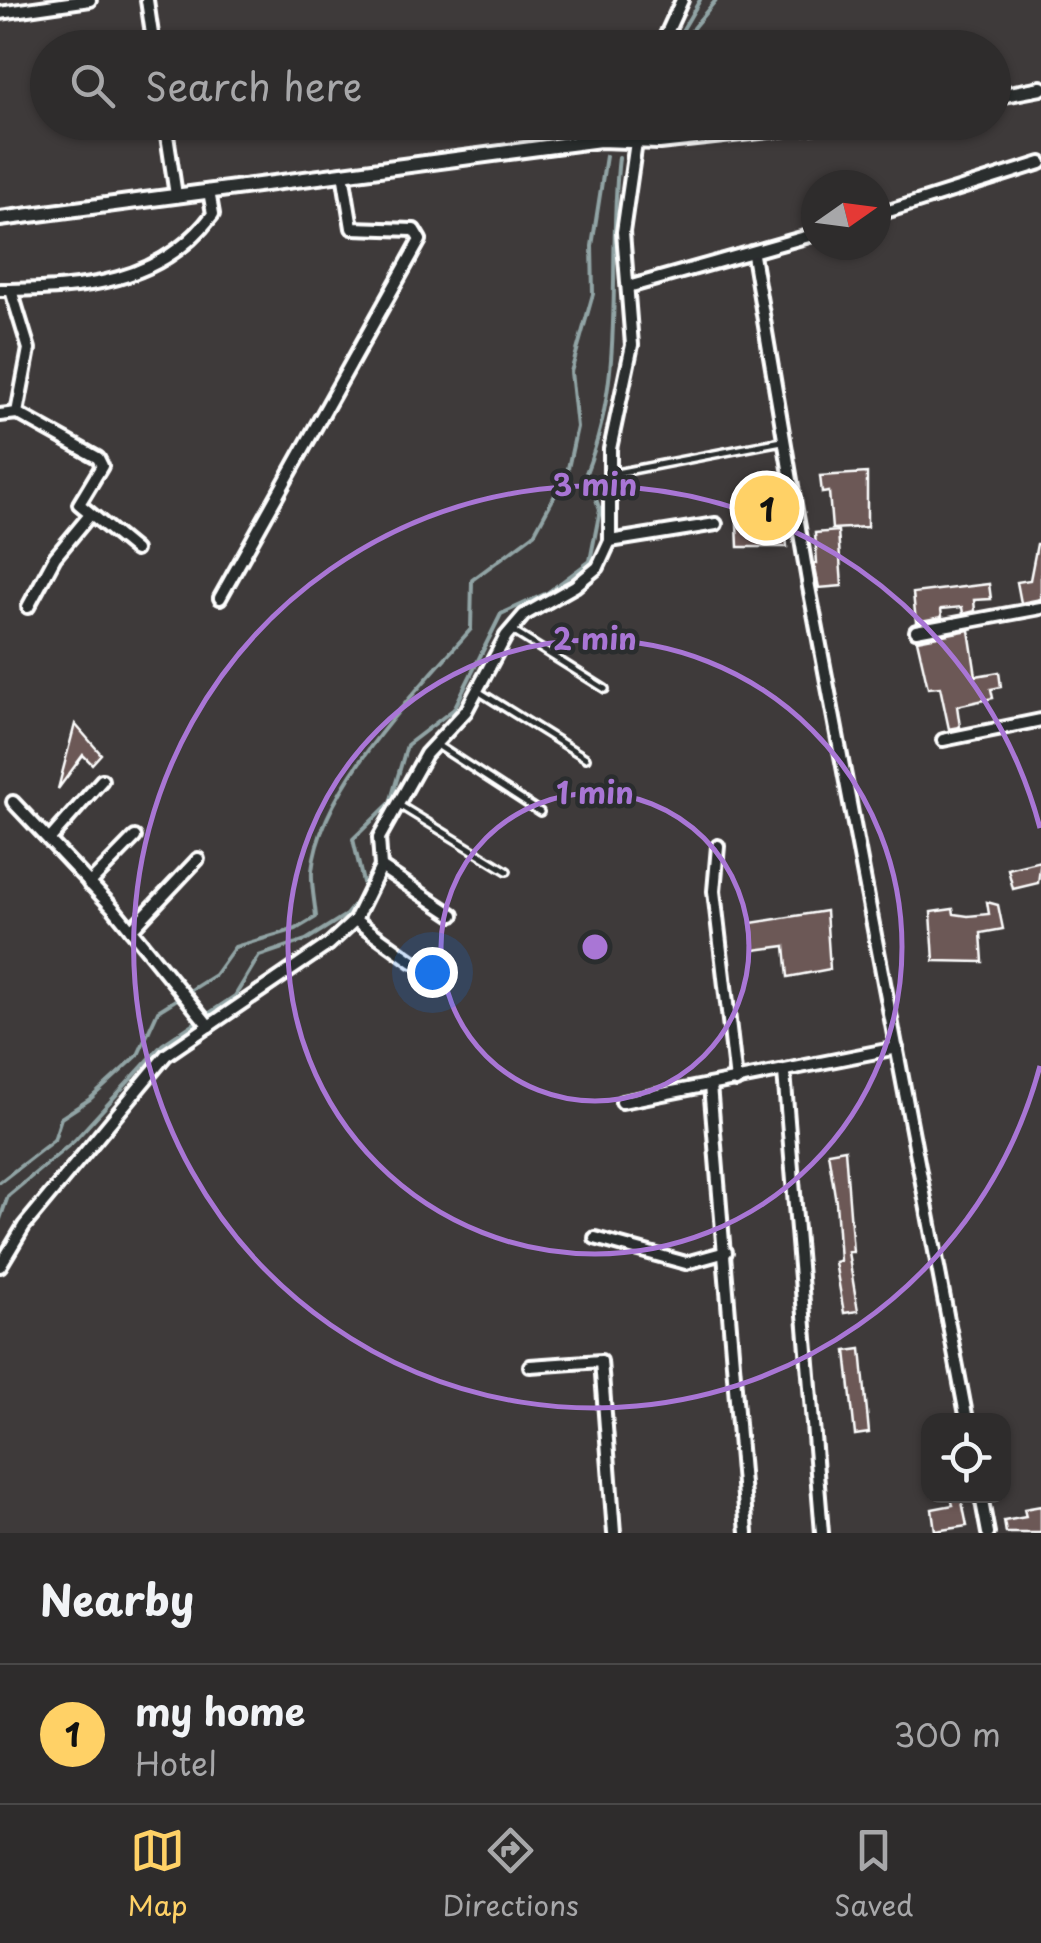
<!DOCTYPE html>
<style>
:root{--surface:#2e2c2c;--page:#363434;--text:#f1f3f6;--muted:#a7a7a9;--line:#494848;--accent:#ffd166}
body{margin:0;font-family:"Playpen Sans",sans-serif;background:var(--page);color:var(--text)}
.controls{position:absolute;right:30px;bottom:30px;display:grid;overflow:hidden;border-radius:20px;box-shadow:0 2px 8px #0004}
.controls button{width:90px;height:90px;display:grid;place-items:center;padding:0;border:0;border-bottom:2px solid var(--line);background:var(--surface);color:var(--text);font:50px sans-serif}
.compass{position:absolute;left:801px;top:170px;width:90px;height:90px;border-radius:50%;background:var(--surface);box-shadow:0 2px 8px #0004;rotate:76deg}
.you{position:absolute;left:432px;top:972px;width:35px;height:35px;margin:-25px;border:8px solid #fff;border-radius:50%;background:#1a73e8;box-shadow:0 0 0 15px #1a73e833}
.badge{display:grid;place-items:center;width:65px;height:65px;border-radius:50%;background:var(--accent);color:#111;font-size:32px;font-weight:700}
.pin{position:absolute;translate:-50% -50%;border:5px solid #fff;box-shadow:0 2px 10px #0006}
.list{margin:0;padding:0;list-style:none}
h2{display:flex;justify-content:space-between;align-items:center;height:130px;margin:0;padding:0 40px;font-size:42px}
h2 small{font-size:32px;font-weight:400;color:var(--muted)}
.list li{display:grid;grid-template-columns:65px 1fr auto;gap:30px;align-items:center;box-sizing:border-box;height:140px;padding:0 40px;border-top:2px solid var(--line)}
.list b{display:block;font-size:38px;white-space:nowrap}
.list p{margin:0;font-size:32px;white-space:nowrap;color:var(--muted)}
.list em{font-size:32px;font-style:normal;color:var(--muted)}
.icon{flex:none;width:55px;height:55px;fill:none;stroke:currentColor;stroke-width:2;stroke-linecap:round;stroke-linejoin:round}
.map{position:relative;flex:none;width:1041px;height:1533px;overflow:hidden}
.search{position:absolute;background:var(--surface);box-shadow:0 2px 8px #0004;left:30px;right:30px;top:30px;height:110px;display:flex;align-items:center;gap:25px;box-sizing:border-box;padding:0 35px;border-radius:55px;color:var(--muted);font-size:38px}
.sheet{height:270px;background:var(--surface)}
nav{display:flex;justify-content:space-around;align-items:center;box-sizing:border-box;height:140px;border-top:2px solid var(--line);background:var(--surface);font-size:28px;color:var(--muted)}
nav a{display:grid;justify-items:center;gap:5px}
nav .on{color:var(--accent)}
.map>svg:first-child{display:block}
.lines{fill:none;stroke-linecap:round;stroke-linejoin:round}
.stream{stroke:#91a4a5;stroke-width:4}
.building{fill:#6c5957;stroke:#fff;stroke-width:2.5}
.service-casing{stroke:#fff;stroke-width:12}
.minor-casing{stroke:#fff;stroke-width:18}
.tertiary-casing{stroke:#fff;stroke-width:20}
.service{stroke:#2a2d2e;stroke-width:5}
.minor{stroke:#2a2d2e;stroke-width:10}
.tertiary{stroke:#2a2d2e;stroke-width:12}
.ring{fill:none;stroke:#a976d5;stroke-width:5}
.centre{fill:#a976d5;stroke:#2a2d2e;stroke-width:5}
.ring-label{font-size:30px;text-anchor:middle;font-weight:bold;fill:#a976d5;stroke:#2a2d2e;stroke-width:9;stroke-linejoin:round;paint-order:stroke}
</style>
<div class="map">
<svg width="1041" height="1533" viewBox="0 0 1041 1533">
<rect width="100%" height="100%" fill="#3e3a3a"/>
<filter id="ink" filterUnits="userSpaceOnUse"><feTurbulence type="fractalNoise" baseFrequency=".01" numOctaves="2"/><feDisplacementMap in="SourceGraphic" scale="20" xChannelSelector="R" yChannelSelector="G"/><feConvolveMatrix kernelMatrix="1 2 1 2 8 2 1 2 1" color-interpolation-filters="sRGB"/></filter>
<g filter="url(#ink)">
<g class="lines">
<g class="stream">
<path d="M672 48 700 0"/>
<path d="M686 48 693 28 716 0"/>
<path d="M622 127 626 122"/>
<path d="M640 130 645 122"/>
<path d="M0 1182 54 1140 61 1118 90 1099 138 1055 158 1011 215 975 235 947 296 929 316 917C315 903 311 886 312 871 320 787 418 690 471 629L472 580 534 534 567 473 577 427 571 372 593 294 592 246 606 156"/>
<path d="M0 1219 8 1196 74 1141 162 1045 235 996 259 956 306 940 346 915 365 891 353 839 390 803 407 745 454 709 501 614 547 593 590 561 600 510 586 473C627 371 607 265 619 157"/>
</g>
</g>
<g class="building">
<path d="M867 473V527L832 529 829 492 822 493 820 476Z"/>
<path d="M768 520 770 537 786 536 787 547H738L737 523Z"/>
<path d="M838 531 842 586 819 588 814 563H817L815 533Z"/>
<path d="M1037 544H1041V599L1021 603 1017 582 1030 580Z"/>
<path d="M989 584 991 599 974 600 975 611 963 614 962 607 941 609 942 617 916 622 913 593Z"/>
<path d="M969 630 976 676 999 672 1001 687 991 689 993 698 957 706 960 727 949 729 940 687 928 688 917 640Z"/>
<path d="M75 724 101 754 92 764 83 755 58 789Z"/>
<path d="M1041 861 1038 883 1013 889 1008 869Z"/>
<path d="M987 902 998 905 1003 929 981 933 983 962 934 961 931 912 953 909 954 914 968 916 989 914Z"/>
<path d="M826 911 830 969 788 977 785 946 754 950 751 923Z"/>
<path d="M845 1149 853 1252H848L858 1311 844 1313 835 1262 840 1261 836 1202 828 1152Z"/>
<path d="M861 1349 869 1433 855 1435 846 1351Z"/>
<path d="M961 1497 967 1526 935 1531 932 1509 953 1505 951 1498Z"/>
<path d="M1041 1506V1533H1006L1004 1521 1026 1517 1024 1509Z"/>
</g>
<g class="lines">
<defs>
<g id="service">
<path d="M611 474 782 441"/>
<path d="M511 630 605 689"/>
<path d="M478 691 586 758"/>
<path d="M437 745 540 812"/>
<path d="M399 805 507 871"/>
</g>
<g id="minor">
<path d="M147 0 154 48"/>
<path d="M0 13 90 0"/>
<path d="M660 48 682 0"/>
<path d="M165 122 176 195"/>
<path d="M600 140 613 122"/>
<path d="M876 215 1041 163"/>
<path d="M753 255 809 587 967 1420"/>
<path d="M628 287 816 234"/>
<path d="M0 290C82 289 160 285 213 214L209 191"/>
<path d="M11 290 29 349 17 413"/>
<path d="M0 415 17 413 98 458 102 466 79 504 135 550"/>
<path d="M610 541 716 524"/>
<path d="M220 598 420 240 414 230 352 228 343 173"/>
<path d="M28 607 55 557 89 516"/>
<path d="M916 631 1041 608"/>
<path d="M943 740 1041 720"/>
<path d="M13 802 114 909 209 1026"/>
<path d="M49 840 102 780"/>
<path d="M718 846 714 891 736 1081"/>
<path d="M381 867 453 915"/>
<path d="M89 884 135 837"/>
<path d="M355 920 413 962"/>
<path d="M131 930 198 859"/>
<path d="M784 1072 822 1533"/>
<path d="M710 1085 747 1533"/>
<path d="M622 1102 897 1048"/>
<path d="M595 1238 686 1263 726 1252"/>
<path d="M0 1266 24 1226 166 1055 329 944 355 920 381 867 379 838 426 754 466 711 506 636 524 615 575 586 598 567 610 541V449L632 345 623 232 636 142"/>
<path d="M530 1366 601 1361 614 1533"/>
<path d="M981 1496 988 1533"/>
</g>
<g id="tertiary">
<path d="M994 97 1041 88"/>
<path d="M0 219 600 140 659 142 844 122"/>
</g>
</defs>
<use href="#service" class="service-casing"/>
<use href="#minor" class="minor-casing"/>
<use href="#tertiary" class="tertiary-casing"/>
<use href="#service" class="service"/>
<use href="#minor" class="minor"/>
<use href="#tertiary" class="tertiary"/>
</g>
</g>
<g class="ring">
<circle cx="595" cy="947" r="154"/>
<circle cx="595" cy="947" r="307"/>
<path d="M1040 1066A461 461 0 1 1 1040 828"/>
</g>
<circle cx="595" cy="947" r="15" class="centre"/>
<g class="ring-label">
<text x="595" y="496">3 min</text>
<text x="595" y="650">2 min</text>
<text x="595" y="804">1 min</text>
</g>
</svg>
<div class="controls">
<button><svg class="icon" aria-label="locate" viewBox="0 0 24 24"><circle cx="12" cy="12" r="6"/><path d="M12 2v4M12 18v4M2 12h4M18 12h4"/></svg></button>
</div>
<svg class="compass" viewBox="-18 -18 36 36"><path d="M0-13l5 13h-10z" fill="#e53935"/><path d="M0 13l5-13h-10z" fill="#a7a7a9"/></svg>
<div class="you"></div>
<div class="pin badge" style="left:767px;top:508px">1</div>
<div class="search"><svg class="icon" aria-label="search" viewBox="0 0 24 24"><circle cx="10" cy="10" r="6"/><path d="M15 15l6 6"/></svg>Search here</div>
</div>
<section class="sheet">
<h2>Nearby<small></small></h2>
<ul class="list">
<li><span class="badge">1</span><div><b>my home</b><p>Hotel</p></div><em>300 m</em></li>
</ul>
</section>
<nav>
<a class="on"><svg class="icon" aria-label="map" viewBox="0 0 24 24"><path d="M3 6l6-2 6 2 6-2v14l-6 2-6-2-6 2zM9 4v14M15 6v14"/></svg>Map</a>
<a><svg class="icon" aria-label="directions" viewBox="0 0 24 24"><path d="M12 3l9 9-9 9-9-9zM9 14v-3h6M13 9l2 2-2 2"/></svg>Directions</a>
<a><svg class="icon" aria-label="saved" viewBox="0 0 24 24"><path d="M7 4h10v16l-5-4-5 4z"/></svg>Saved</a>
</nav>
